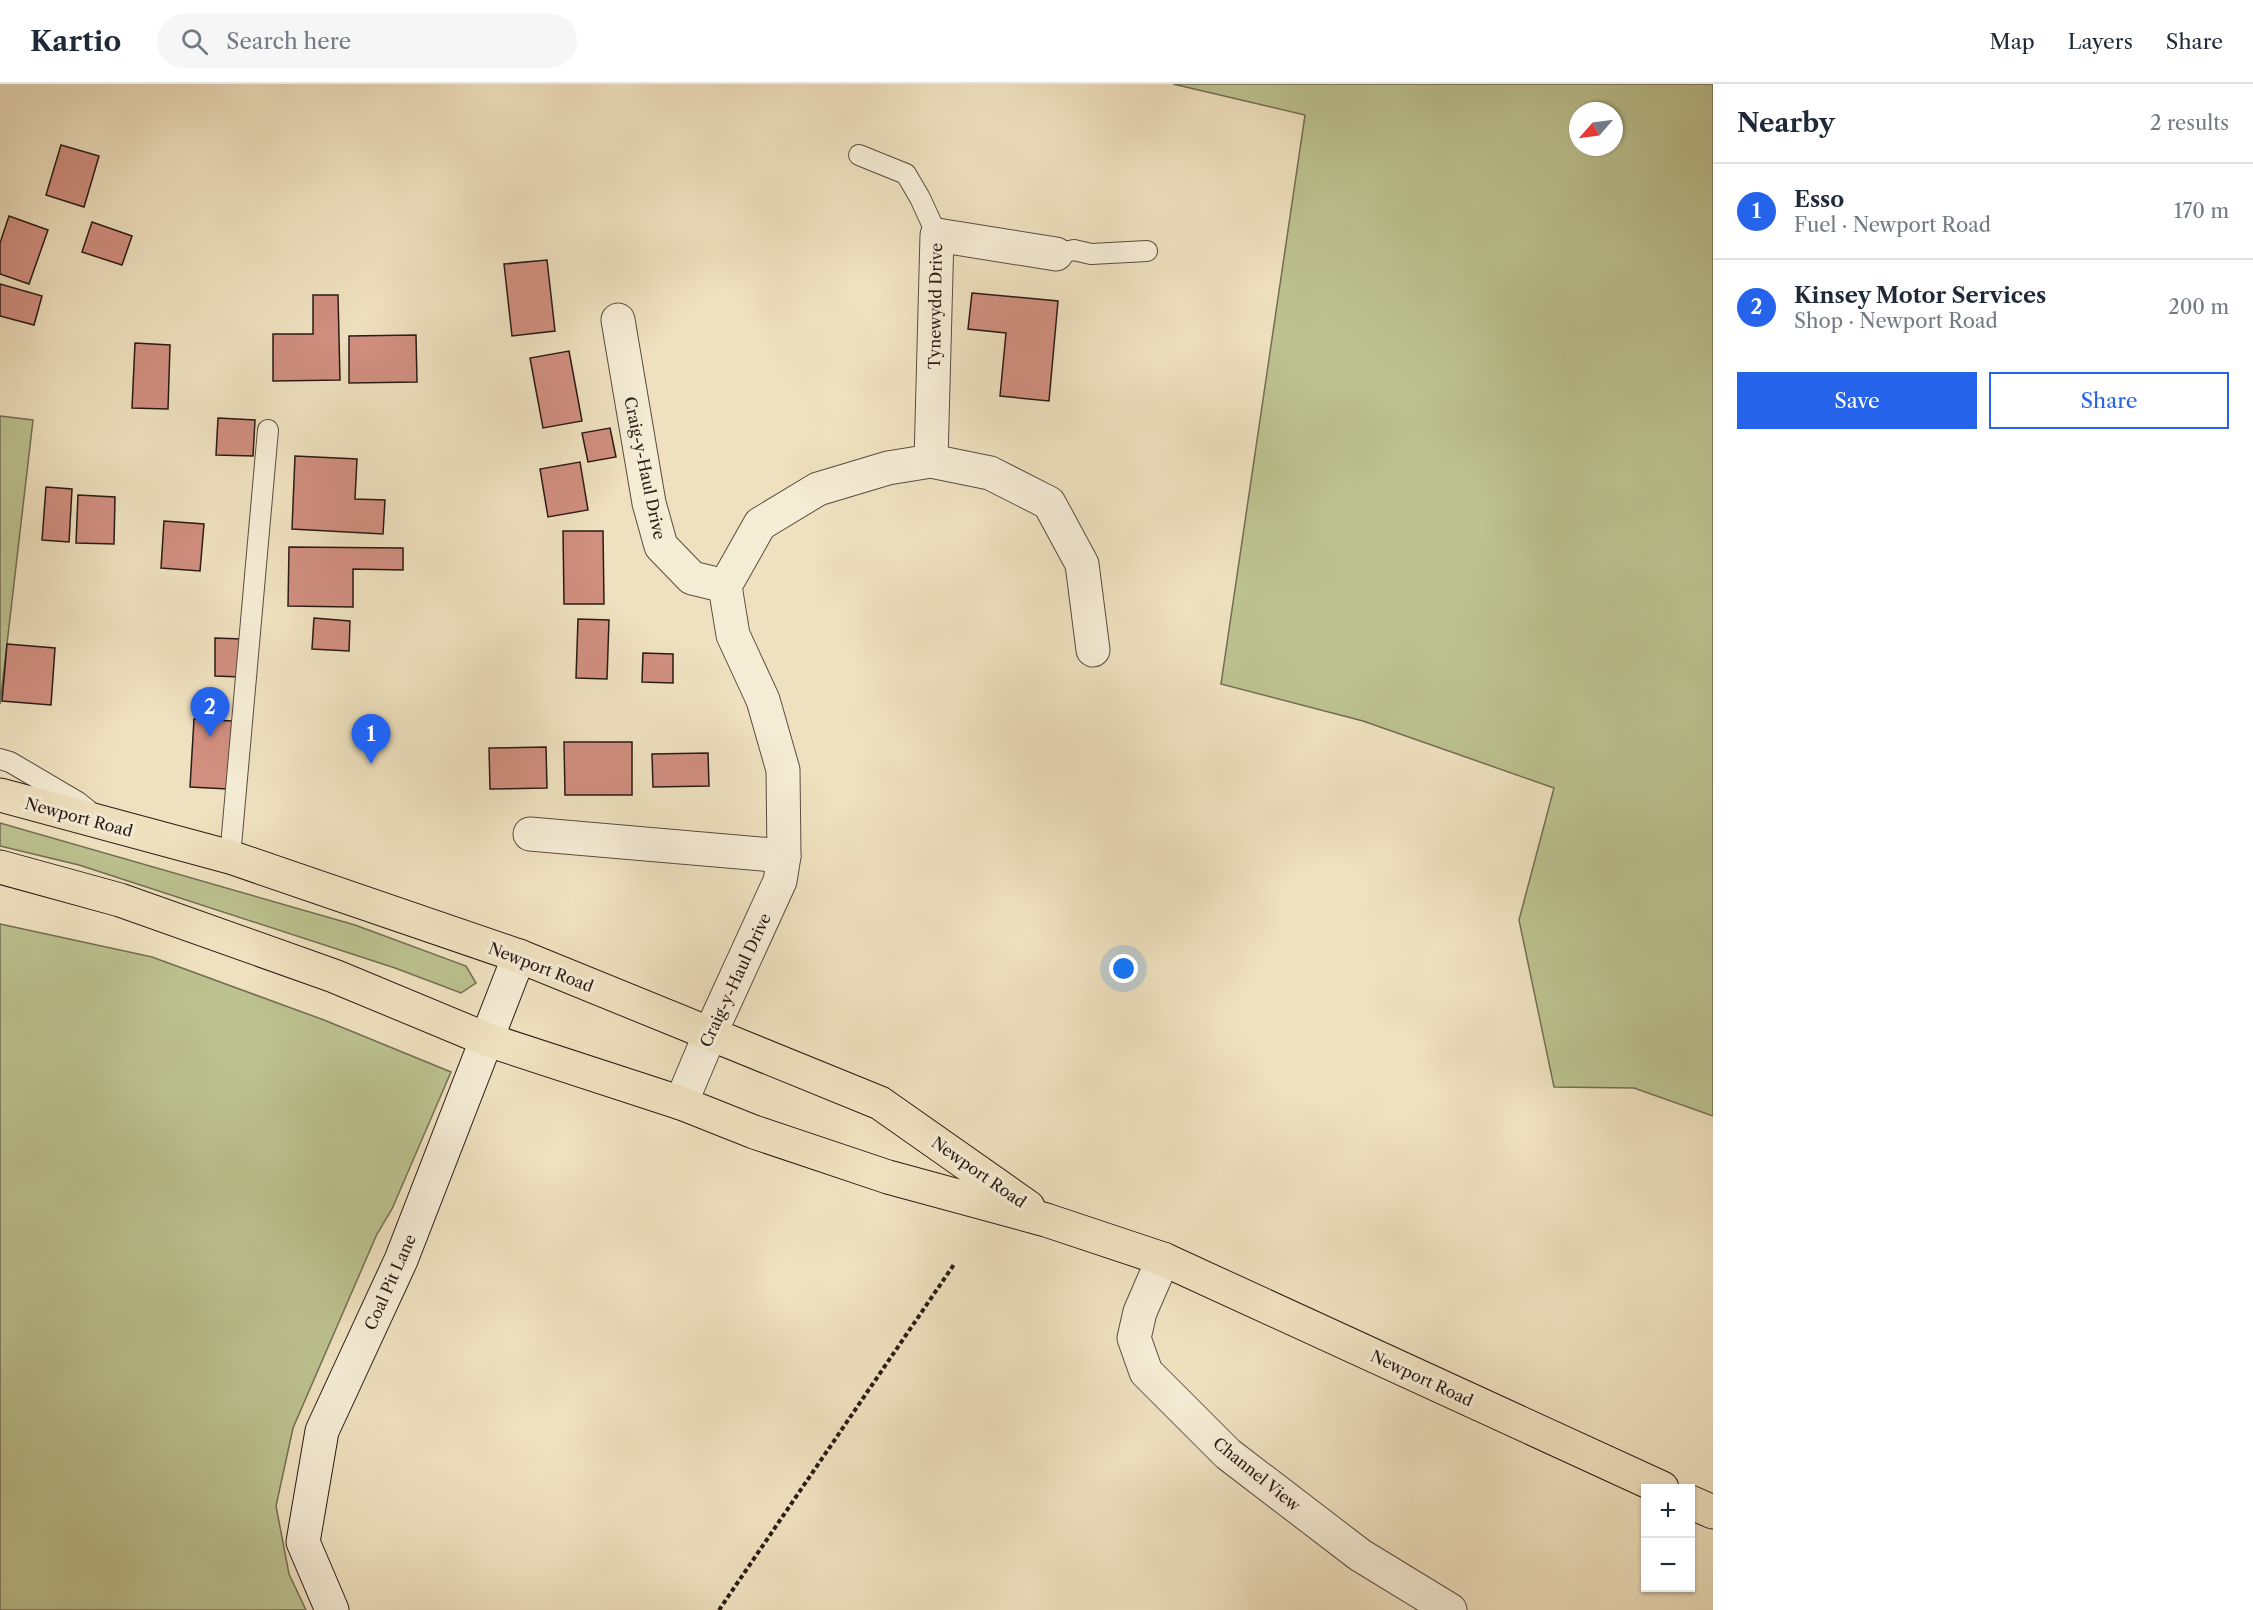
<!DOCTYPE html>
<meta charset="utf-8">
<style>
:root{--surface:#fff;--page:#f6f6f7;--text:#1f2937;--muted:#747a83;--line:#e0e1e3;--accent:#2563eb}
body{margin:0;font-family:"Libre Caslon Text",serif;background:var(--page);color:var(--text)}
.controls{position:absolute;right:18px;bottom:18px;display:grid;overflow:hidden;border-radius:0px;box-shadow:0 2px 4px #0004}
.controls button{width:54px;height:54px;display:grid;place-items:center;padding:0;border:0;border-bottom:2px solid var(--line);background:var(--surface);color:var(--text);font:30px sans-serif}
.compass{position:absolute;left:1569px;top:18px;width:54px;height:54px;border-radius:50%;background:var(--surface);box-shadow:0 2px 4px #0004;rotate:242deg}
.you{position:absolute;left:1124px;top:885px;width:21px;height:21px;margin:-15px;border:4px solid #fff;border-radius:50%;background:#1a73e8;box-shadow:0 0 0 9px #1a73e833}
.badge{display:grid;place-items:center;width:39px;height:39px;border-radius:50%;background:var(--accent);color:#fff;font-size:20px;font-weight:700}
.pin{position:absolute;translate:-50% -50px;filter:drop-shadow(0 2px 3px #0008)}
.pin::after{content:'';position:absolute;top:32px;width:21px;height:18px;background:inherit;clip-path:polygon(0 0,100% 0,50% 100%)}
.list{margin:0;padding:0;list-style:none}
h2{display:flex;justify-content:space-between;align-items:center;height:78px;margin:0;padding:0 24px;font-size:26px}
h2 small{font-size:20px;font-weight:400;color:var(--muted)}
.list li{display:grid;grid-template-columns:39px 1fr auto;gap:18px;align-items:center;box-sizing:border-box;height:96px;padding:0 24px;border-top:2px solid var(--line)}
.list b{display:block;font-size:22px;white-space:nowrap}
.list p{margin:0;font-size:20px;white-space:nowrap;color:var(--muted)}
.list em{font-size:20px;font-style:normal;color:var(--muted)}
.actions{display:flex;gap:12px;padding:18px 24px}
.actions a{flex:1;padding:14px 0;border:2px solid var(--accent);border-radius:0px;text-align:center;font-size:21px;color:var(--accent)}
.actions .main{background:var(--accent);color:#fff}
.icon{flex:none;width:33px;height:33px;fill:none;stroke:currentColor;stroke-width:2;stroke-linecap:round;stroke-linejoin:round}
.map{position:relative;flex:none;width:1713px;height:1526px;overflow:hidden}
header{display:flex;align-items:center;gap:36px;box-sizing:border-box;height:84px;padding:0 30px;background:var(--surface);border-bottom:2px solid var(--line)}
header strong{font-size:28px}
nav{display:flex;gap:33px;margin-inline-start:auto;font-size:21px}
.search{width:420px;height:54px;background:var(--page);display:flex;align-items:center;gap:15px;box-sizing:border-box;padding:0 21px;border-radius:33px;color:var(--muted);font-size:22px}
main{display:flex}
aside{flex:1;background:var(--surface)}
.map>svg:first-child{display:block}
.green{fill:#bcc290;stroke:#726e52;stroke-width:1.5;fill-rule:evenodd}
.building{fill:#d18f80;stroke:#291b15;stroke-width:1.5}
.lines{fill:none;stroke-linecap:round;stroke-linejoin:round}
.lane-casing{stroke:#5a4c40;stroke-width:22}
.street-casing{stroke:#5a4c40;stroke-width:35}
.secondary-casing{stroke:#291b15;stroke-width:35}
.primary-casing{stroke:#291b15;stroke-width:35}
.path{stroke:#291b15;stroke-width:4;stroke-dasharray:4.5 3;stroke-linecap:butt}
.lane{stroke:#f5ecd5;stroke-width:20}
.street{stroke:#f5ecd5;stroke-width:33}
.secondary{stroke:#f5ecd5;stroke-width:33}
.primary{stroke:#efe1bf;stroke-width:33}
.labels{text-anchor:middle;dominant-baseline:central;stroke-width:6;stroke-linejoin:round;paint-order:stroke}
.street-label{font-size:16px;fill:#291b15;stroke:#f5ecd5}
</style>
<header>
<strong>Kartio</strong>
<div class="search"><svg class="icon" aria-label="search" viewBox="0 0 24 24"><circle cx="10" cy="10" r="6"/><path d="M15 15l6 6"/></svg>Search here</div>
<nav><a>Map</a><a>Layers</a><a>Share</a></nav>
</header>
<main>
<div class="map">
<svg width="1713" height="1526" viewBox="0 0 1713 1526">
<rect width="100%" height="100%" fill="#efe1bf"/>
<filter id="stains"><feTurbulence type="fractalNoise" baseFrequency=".00333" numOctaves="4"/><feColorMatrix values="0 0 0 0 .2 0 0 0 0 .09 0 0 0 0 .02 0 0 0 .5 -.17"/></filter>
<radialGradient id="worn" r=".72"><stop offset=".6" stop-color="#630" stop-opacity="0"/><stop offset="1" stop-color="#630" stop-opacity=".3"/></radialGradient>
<g class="green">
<path d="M1173 0H1713V1032L1634 1004 1554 1003 1519 836 1554 704 1363 637 1221 600 1305 31ZM1578 27H1614V63H1578Z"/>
<path d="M0 332 33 336 0 620Z"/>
<path d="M0 739 355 841 466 882 476 899 461 909 395 884 79 781 0 762Z"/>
<path d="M0 840 152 873 324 936 451 988 392 1125 377 1150 293 1344 276 1422 289 1490 306 1526H0Z"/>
</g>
<g class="building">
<path d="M61 61 99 72 84 123 46 111Z"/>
<path d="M9 132 48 146 29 200 0 190V159Z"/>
<path d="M92 138 132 152 122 181 82 168Z"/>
<path d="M547 176 555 247 512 252 504 180Z"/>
<path d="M0 200 42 212 34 241 0 232Z"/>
<path d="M972 209 1058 217 1049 317 1000 312 1006 249 968 245Z"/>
<path d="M313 211H338L340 296 273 297V250H313Z"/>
<path d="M416 251 417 298 349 299V252Z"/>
<path d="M135 259 170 261 168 325 132 324Z"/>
<path d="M569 267 582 337 543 344 530 274Z"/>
<path d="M218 334 255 336 253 372 216 371Z"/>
<path d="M610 344 616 373 588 378 582 349Z"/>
<path d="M295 372 357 375 355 415 385 416 383 450 292 445Z"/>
<path d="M580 378 588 426 548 433 540 385Z"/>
<path d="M46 403 72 405 69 458 42 456Z"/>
<path d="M78 411 115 413 114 460 76 459Z"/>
<path d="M164 437 204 440 200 487 161 484Z"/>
<path d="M563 447H603L604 520H564Z"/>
<path d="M289 463 403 464V486L353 485V523L288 522Z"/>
<path d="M314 534 350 537 349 567 312 565Z"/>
<path d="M578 535 609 536 607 595 576 594Z"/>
<path d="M215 554 242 555 241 593 215 592Z"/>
<path d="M7 560 55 564 51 621 2 617Z"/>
<path d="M643 569 673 570V599L642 598Z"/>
<path d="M194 635 232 637 228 705 190 703Z"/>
<path d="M564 658H632V711H565Z"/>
<path d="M546 663 547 704 490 705 489 664Z"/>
<path d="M708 669 709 702 653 703 652 670Z"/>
</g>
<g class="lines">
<defs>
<g id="lane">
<path d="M859 71 906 90 920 114 937 151"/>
<path d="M1056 170 1074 166 1091 170 1147 167"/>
<path d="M0 675 10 678 78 718 88 726"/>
<path d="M230 773 268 346"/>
</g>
<g id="street">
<path d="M618 236 649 419 661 462 692 494 725 502 733 551 763 616 783 686 784 772 780 797 710 950 681 1019"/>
<path d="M931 377 937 151 1056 170"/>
<path d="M725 502 760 440 818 405 888 384 931 377 990 389 1049 419 1082 480 1093 566"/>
<path d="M530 750 784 772"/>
<path d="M1163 1175 1140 1228 1134 1254 1146 1288 1228 1370 1360 1471 1450 1526"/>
</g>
<path id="secondary" d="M332 1526 303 1458 322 1347 401 1176 519 872"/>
<g id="primary">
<path d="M0 711 230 773 519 872 880 1019 1028 1123"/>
<path d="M0 783 120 816 334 892 488 956 681 1019 754 1048 888 1093 1046 1136 1163 1175 1662 1404"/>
<path d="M1690 1418 1713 1428"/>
</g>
</defs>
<use href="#lane" class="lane-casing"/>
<use href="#street" class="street-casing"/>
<use href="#secondary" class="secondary-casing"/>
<use href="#primary" class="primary-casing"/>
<path class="path" d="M719 1526 955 1179"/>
<use href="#lane" class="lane"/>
<use href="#street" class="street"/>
<use href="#secondary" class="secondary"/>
<use href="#primary" class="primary"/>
</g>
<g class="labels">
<g class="street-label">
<text transform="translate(935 222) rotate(-89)">Tynewydd Drive</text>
<text transform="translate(645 384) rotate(78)">Craig-y-Haul Drive</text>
<text transform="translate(79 733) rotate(15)">Newport Road</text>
<text transform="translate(541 883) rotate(21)">Newport Road</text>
<text transform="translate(735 896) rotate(-65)">Craig-y-Haul Drive</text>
<text transform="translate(979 1088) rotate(35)">Newport Road</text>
<text transform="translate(390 1198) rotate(-66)">Coal Pit Lane</text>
<text transform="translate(1422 1294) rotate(25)">Newport Road</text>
<text transform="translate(1257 1390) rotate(39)">Channel View</text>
</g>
</g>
<rect width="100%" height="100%" filter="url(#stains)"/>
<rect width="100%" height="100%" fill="url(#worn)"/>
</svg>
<div class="controls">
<button>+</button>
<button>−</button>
</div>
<svg class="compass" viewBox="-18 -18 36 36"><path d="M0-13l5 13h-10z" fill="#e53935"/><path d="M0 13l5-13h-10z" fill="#747a83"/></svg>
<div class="you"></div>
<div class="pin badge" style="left:371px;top:680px">1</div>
<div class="pin badge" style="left:210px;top:653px">2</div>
</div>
<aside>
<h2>Nearby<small>2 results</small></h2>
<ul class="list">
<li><span class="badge">1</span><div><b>Esso</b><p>Fuel · Newport Road</p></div><em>170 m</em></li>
<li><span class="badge">2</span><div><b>Kinsey Motor Services</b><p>Shop · Newport Road</p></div><em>200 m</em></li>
</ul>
<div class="actions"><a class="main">Save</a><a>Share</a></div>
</aside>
</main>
